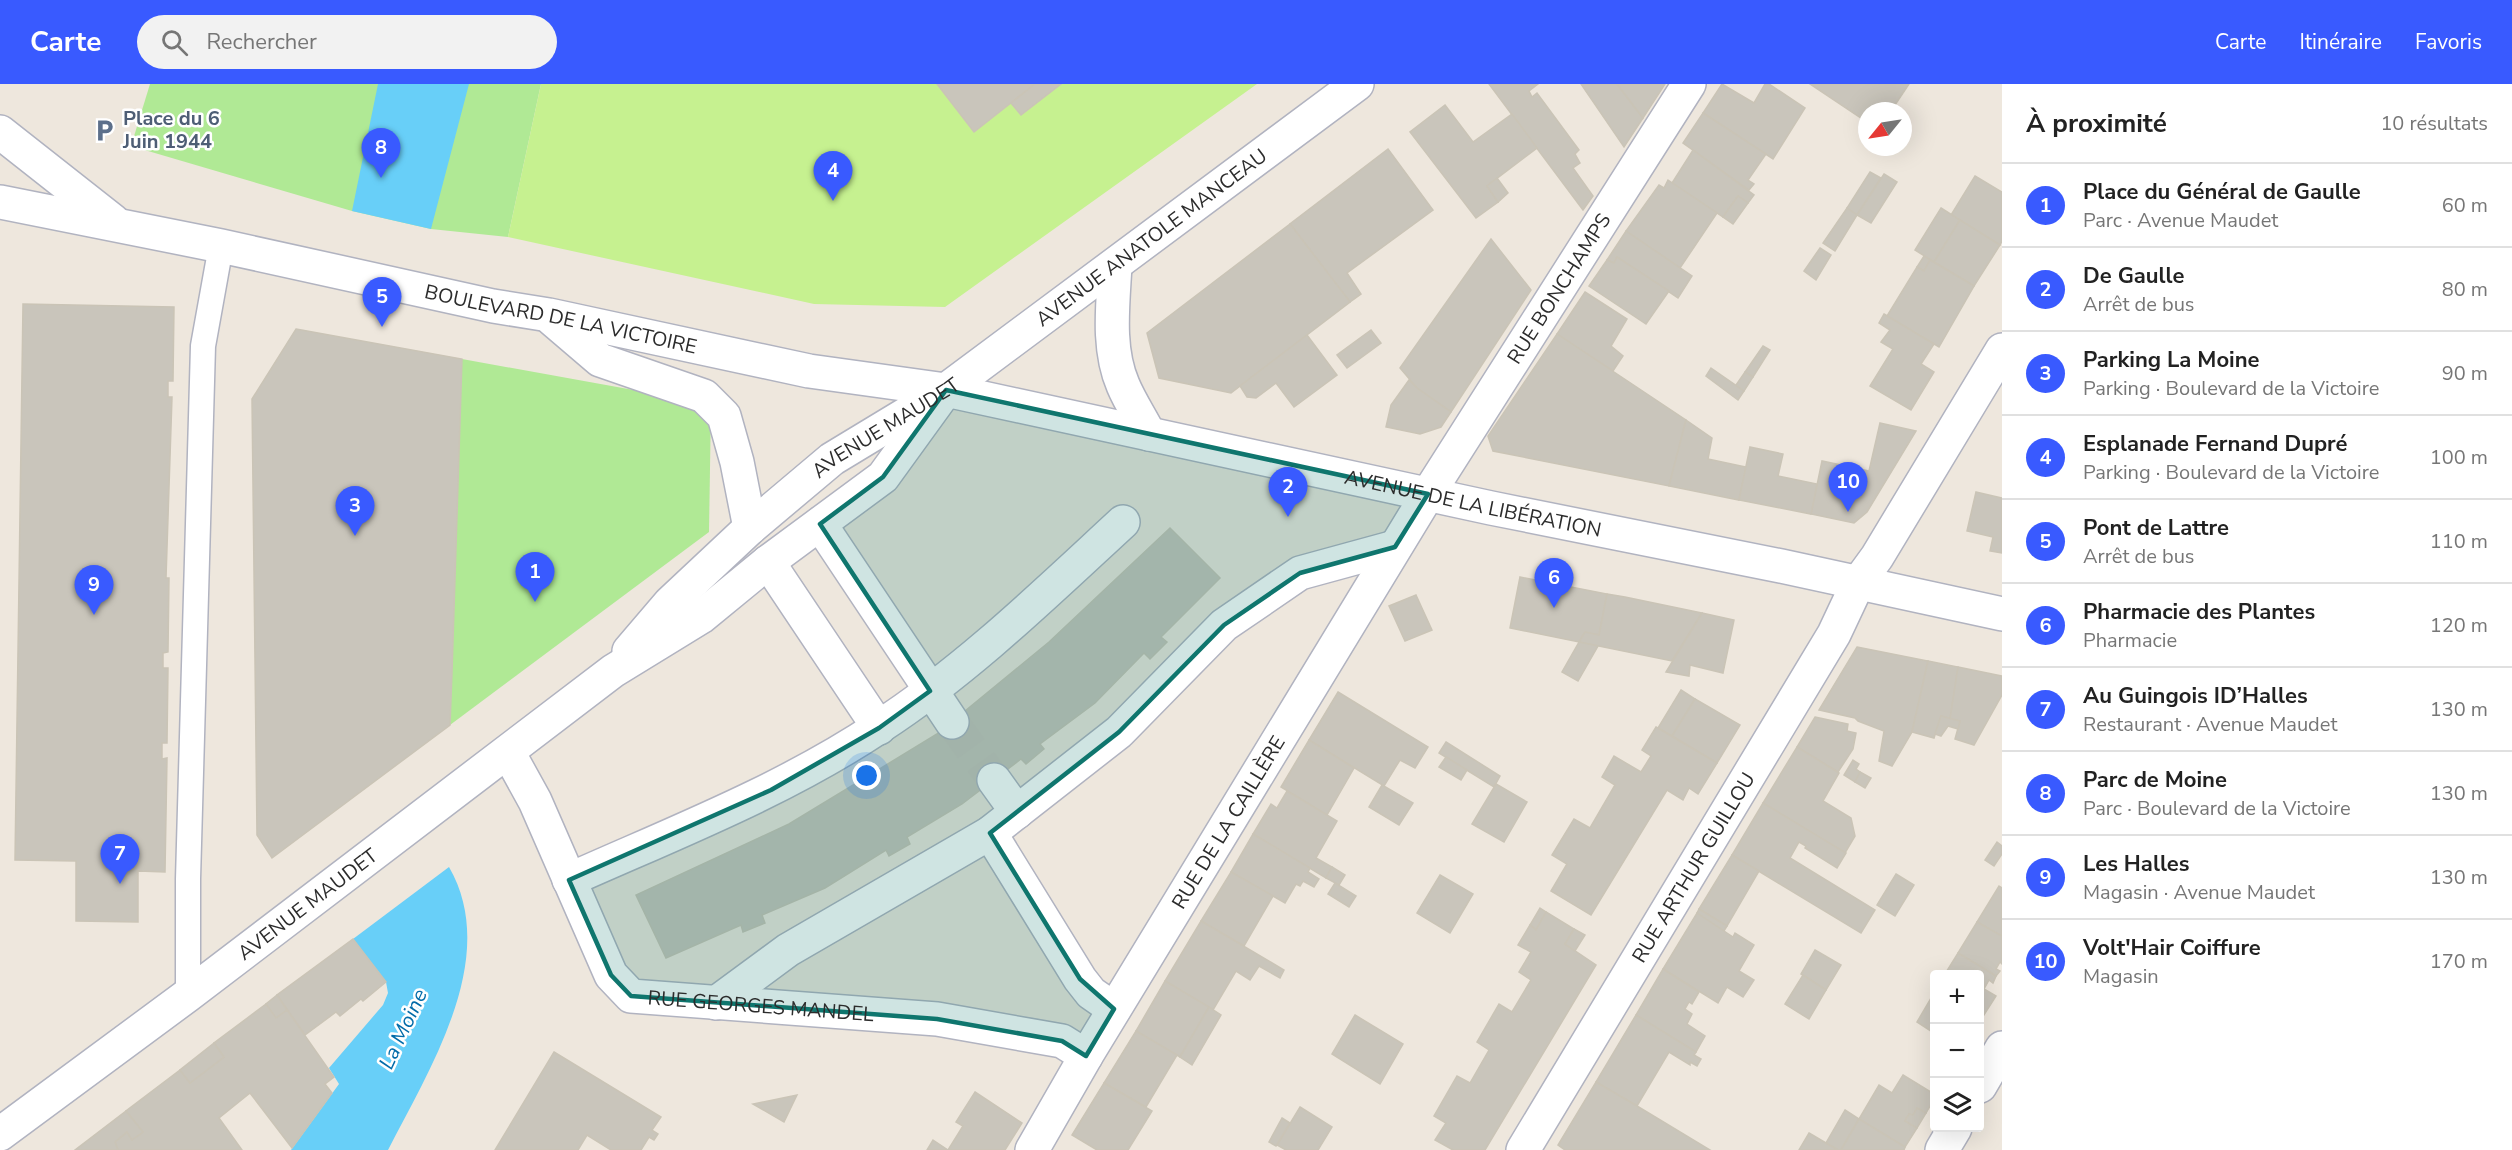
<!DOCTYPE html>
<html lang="fr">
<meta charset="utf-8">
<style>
:root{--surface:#fff;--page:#f2f2f2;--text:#222;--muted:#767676;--line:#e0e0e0;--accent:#395aff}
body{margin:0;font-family:"Nunito Sans",sans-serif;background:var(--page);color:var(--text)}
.controls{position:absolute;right:18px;bottom:18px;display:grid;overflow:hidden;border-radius:6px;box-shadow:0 6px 24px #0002}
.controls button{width:54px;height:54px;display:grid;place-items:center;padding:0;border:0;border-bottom:2px solid var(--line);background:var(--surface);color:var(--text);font:30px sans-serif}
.compass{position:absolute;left:1858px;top:18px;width:54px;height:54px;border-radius:50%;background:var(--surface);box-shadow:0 6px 24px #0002;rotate:240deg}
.you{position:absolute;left:867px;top:692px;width:21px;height:21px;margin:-15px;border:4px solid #fff;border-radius:50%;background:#1a73e8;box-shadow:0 0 0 9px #1a73e833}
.badge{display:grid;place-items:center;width:39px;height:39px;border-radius:50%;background:var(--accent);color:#fff;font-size:20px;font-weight:700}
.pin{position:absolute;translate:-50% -50px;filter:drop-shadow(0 2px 3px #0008)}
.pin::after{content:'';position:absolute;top:32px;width:21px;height:18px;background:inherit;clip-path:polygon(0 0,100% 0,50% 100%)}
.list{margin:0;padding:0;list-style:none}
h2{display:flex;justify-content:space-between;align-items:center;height:78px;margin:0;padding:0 24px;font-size:26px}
h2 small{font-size:20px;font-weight:400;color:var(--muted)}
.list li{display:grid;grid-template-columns:39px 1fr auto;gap:18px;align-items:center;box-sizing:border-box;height:84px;padding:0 24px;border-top:2px solid var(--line)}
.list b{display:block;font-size:22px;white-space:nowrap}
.list p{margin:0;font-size:20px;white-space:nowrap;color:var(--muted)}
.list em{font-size:20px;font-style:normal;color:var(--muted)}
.icon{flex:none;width:33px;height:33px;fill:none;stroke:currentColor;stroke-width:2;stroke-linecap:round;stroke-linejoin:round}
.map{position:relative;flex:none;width:2002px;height:1066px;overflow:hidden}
header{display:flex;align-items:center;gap:36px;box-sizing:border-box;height:84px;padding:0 30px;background:var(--accent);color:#fff}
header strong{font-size:28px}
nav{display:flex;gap:33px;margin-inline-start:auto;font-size:21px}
.search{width:420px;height:54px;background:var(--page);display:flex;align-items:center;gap:15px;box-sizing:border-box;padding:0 21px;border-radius:33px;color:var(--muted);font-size:22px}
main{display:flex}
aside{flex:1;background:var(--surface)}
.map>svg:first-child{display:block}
.green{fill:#b0e995}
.pitch{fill:#c6f190}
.water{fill:#68cff8}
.building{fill:#c9c5bb;stroke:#cac4b6;stroke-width:1.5}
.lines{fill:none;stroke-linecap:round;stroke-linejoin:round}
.street-tunnel{stroke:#c7c2ba;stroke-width:33;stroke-dasharray:33 16;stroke-linecap:butt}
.lane-casing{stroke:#b1b3c0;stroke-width:27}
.street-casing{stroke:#b1b3c0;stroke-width:36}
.secondary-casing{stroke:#b1b3c0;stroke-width:36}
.lane{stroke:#fff;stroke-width:24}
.street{stroke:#fff;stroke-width:33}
.secondary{stroke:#fff;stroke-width:33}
.marked{fill:#0f766e;fill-opacity:0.2;stroke:#0f766e;stroke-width:4.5;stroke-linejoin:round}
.labels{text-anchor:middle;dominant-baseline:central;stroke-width:5;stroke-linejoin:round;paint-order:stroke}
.service-label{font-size:20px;font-weight:bold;fill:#4e5e75;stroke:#fff;text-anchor:start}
.street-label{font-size:20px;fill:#2c2c2c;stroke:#fff}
.water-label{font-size:21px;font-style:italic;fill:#036ca9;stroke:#fff}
</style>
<header>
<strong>Carte</strong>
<div class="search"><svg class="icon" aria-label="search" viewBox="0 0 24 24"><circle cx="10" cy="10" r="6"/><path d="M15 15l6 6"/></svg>Rechercher</div>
<nav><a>Carte</a><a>Itinéraire</a><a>Favoris</a></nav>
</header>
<main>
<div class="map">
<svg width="2002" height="1066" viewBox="0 0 2002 1066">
<rect width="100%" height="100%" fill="#eee7dd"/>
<g class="green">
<path d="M150 0H541L508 153 431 145 352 127 131 62Z"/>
<path d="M462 275 711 320 709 448 450 641Z"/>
</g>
<path class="pitch" d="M541 0H937L974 48 1035 0H1257L945 223 814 220 508 153Z"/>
<g class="water">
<path d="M378 0H469L431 145 352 127Z"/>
<path d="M449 783C501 873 430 984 388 1066H291L339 1000 329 984 383 921 388 909 386 898 353 855Z"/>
</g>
<g class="building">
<path d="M937 0H1035L974 48Z"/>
<path d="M1035 0H1061L1021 31 1011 19Z"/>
<path d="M1489 0H1538L1529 7 1532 13 1537 9 1579 66 1575 70 1580 79 1573 84 1593 112 1583 126Z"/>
<path d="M1581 0H1617L1643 34 1624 63Z"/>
<path d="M1617 0H1665L1643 34Z"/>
<path d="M1722 0 1754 19 1765 0H1769L1805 24 1773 75 1703 29Z"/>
<path d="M1810 0H1909L1891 27H1867V38Z"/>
<path d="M1445 21 1473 58 1512 30 1537 64 1487 102 1498 118 1476 134 1410 48Z"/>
<path d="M1703 29 1766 70 1748 96 1754 100 1749 106 1683 59Z"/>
<path d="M1388 65 1433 126 1347 189 1361 210 1350 218 1290 140Z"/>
<path d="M1693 66 1754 111 1748 119 1738 112 1723 133 1672 99Z"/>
<path d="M1870 88 1881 94 1857 131 1847 124Z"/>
<path d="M1884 90 1897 98 1871 139 1857 131Z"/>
<path d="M1975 92 2002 108V157L2000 161 1951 131Z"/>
<path d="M1497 94 1508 109 1498 118 1487 102Z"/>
<path d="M1668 96 1717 129 1680 184 1626 147 1659 101 1664 104Z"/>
<path d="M1738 112 1748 119 1733 140 1723 133Z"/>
<path d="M1847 124 1857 131 1835 167 1823 159Z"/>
<path d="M1941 124 1960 136 1934 178 1915 166Z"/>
<path d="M1960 136 2000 161 1974 202 1934 178Z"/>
<path d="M1290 140 1350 218 1231 309 1159 294 1147 249Z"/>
<path d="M1626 147 1692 192 1678 214 1617 173 1614 179 1607 176Z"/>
<path d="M1491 155 1531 206 1451 328 1417 304 1400 284Z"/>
<path d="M1820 164 1831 171 1816 196 1804 187Z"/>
<path d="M1924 172 1930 176 1924 187 1917 183Z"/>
<path d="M1617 173 1669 207 1646 240 1589 202 1607 176 1614 179Z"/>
<path d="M1930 176 1974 202 1939 263 1887 232 1917 183 1924 187Z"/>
<path d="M1585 208 1627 235 1611 262 1623 272 1613 287 1557 250Z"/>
<path d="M23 220 174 223 173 297H168V313H172L166 494H169L168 568 163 569V584H168L167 659H162V675L167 674 165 788 138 787V838L76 837V777L15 776Z"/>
<path d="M1884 230 1934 260 1921 280 1934 288 1911 326 1870 302 1893 265 1881 258 1890 246 1879 239Z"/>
<path d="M296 245 462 275 452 588 450 641 272 774 257 751 252 315Z"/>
<path d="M1371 246 1381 259 1347 284 1337 271Z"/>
<path d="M1557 250 1686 336 1669 402 1493 367 1488 352Z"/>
<path d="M1307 251 1337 291 1294 323 1276 299 1256 314 1247 313 1240 302Z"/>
<path d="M1763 262 1770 266 1753 293 1745 288Z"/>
<path d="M1711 284 1744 307 1738 316 1706 292Z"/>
<path d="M1745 288 1753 293 1744 307 1736 301Z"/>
<path d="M1409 296 1417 304 1451 328 1441 343 1420 350 1386 343 1391 321Z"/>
<path d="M1686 336 1712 354 1708 375 1746 383 1739 416 1669 402Z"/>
<path d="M1880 339 1916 347 1867 428 1854 439 1811 430 1822 377 1869 387Z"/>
<path d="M1750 363 1783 370 1778 392 1817 400 1811 430 1739 416Z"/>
<path d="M1976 408 2002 414V469L1990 467 1993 453 1967 447Z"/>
<path d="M1170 444 1220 494 1161 553 1167 558 1150 575 1144 569 1095 619 1040 660 1044 665 1026 680 1021 675 962 720 907 753 910 760 889 772 886 766 825 804 762 831 765 839 743 848 741 841 666 874 636 811 789 740 937 650 1049 558Z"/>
<path d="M1520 493 1607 510 1599 551 1585 548 1579 558 1510 544Z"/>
<path d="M1607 510 1625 513 1702 529 1672 577 1579 558 1585 548 1599 551Z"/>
<path d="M1416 511 1432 546 1405 557 1389 522Z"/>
<path d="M1702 529 1734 536 1723 589 1690 581 1689 592 1666 588Z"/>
<path d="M1579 558 1598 562 1578 597 1562 588Z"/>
<path d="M1857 563 1928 577 1912 648 1892 682 1879 677 1884 647 1858 637 1855 634 1819 626Z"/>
<path d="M1928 577 1958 583 1950 635 1941 632 1934 654 1912 648Z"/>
<path d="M1958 583 2002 592V611L1974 661 1955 655 1960 637 1950 635Z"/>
<path d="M1681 606 1695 615 1672 652 1658 644Z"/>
<path d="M1338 608 1428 663 1415 684 1400 676 1384 702 1309 656Z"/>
<path d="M1695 615 1740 641 1717 679 1672 652Z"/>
<path d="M1941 632 1960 637 1958 645 1948 642 1941 652 1935 650Z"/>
<path d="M1815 633 1848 640 1847 647 1856 649 1853 665 1838 688 1797 663Z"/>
<path d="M1656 643 1717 679 1698 710 1689 704 1683 716 1667 706 1591 831 1551 807 1567 780 1552 771 1574 735 1590 744 1615 701 1602 693 1614 672 1641 688 1651 672 1642 666Z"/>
<path d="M1309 656 1354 684 1327 731 1281 703Z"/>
<path d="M1446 658 1500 692 1494 703 1439 669Z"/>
<path d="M1797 663 1839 689 1823 717 1851 734 1855 752 1845 769 1763 719Z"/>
<path d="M1446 673 1467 686 1461 696 1439 683Z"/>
<path d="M1853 676 1859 680 1856 685 1860 688 1855 698 1844 691Z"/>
<path d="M1860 688 1871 694 1865 704 1855 698Z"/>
<path d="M1496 700 1527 718 1504 758 1472 740Z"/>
<path d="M1382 701 1413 719 1399 741 1369 723Z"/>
<path d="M1287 707 1337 737 1316 774 1332 783 1326 794 1253 750 1271 720 1277 724Z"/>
<path d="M1763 719 1846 769 1837 784 1805 764 1806 762 1799 758 1790 774 1875 826 1861 849 1732 771Z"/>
<path d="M1253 750 1310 784 1308 788 1319 795 1314 803 1303 797 1300 802 1296 800 1285 819 1231 788Z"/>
<path d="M1997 758 2002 762V770L1994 782 1985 776Z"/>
<path d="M1732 771 1759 787 1727 842 1699 825Z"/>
<path d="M1332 783 1345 791 1339 801 1326 794Z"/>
<path d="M1231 788 1273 812 1244 862 1201 837Z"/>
<path d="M1896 790 1914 801 1895 832 1877 821Z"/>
<path d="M1440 791 1473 810 1450 849 1417 829Z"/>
<path d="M1335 799 1356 812 1349 823 1328 810Z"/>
<path d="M1999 802 2002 804V852L1977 838Z"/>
<path d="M1540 824 1546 828 1536 846 1530 841Z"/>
<path d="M1699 825 1727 842 1724 847 1697 829Z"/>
<path d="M1546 828 1574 845 1565 860 1596 881 1485 1066H1453L1435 1056 1446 1039 1434 1032 1457 992 1470 999 1489 966 1477 958 1499 920 1512 928 1531 896 1519 888 1531 868 1518 861 1530 841 1536 846Z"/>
<path d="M1697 829 1733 853 1735 849 1754 861 1739 887 1754 896 1743 913 1727 903 1718 919 1663 885Z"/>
<path d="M1201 837 1284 886 1280 894 1259 882 1250 896 1236 887 1213 926 1165 897Z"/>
<path d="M1977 838 2002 852V880L2000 878 1996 885 2000 887 1996 892 1958 869Z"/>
<path d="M1574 845 1585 851 1575 867 1565 860Z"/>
<path d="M353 855 386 898 363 917 361 915 340 932 336 928 305 951 277 911Z"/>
<path d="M1815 866 1841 881 1826 906 1801 890Z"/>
<path d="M1958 869 1996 892 1993 899 1989 896 1984 905 1996 912 1982 934 1980 932V890H1945Z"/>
<path d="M1663 885 1699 908 1692 920 1689 918 1685 925 1692 930 1687 940 1705 952 1696 968 1636 931Z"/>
<path d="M1803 891 1826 906 1809 935 1785 920Z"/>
<path d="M1165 897 1209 923 1180 973 1136 947Z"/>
<path d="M1934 909V949L1917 938Z"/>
<path d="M277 911 287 926 276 934 266 920Z"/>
<path d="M266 920 276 934 287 926 334 993 325 1000 332 1009 292 1064 250 1009 219 1034 242 1066H118L115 1058 127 1048 132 1056 143 1048 126 1027 180 986 190 999 224 973 214 959Z"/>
<path d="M1209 923 1221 931 1192 981 1180 973Z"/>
<path d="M1355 931 1403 960 1380 1000 1332 970Z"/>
<path d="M1636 931 1696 968 1694 971 1701 975 1697 982 1690 978V981L1669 968 1637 1022 1596 998Z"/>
<path d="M1136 947 1177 971 1146 1023 1104 999Z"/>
<path d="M214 959 224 973 190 999 180 986Z"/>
<path d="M554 968 661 1033 652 1046 658 1050 654 1056 649 1053 641 1066H611L587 1051 578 1066H495Z"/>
<path d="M1903 991 1934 1010V1015L1926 1029 1917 1024 1913 1031 1909 1030 1905 1037 1917 1044 1905 1063 1859 1035 1879 1001 1892 1009Z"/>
<path d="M1596 998 1637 1022 1710 1066H1565L1558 1061Z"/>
<path d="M1104 999 1152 1027 1128 1066H1097L1072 1051Z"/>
<path d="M975 1008 1022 1039 1005 1066H948L963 1042 956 1038Z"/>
<path d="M797 1011 784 1038 753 1020Z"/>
<path d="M1300 1023 1332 1043 1318 1066H1286L1277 1061Z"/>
<path d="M1917 1024 1926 1029 1917 1044 1905 1037 1909 1030 1913 1031Z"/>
<path d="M1845 1026 1859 1035 1841 1066H1838L1826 1059Z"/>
<path d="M126 1027 143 1048 132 1056 127 1048 115 1058 118 1066H75Z"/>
<path d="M1282 1034 1290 1039 1276 1062 1269 1058Z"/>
<path d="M1859 1035 1905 1063 1904 1066H1841Z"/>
<path d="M1809 1049 1826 1059 1838 1066H1799Z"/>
<path d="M933 1056 948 1066H949H927Z"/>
</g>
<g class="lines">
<path class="street-tunnel" d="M952 638 994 696"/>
<defs>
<path id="lane" d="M188 911V795L203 262 221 162"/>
<g id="street">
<path d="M820 440 952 638"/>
<path d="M768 478 879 644"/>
<path id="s1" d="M508 668 535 717 611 891 631 912 937 935 1062 957 1086 972"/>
<path d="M994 696 1017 728"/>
<path d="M990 749 1080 895 1091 909 1114 925"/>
<path d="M569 796C674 749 783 707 879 643 967 586 1046 509 1123 438"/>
<path d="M716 919 788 866 990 749 1119 648 1224 541 1300 489 1395 463"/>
<path d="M1980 1002 2002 964"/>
<path id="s2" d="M1032 1066 1086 972 1428 410 1689 0"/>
<path id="s3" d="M1523 1066 1834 550 1858 499 1877 473 2002 266"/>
<path d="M1942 1066 1955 1044"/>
</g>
<g id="secondary">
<path d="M0 48 113 137"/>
<path id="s4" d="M0 118 221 162 493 222 549 231 809 287 946 306 1491 424 1781 482 2002 530"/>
<path d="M1115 181C1113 220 1107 264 1123 301 1130 318 1141 334 1149 350"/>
<path d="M552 235 600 276 704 312 724 332 737 378 750 444"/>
<path id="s5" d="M629 567 670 519 750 444 832 375 946 306 1357 0"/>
<path id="s6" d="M0 1050 188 911 613 587 701 533 768 478 883 393 946 306"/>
</g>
</defs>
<use href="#lane" class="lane-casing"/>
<use href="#street" class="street-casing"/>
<use href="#secondary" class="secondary-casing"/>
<use href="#lane" class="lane"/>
<use href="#street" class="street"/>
<use href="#secondary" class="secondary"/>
</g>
<path class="marked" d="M946 306 1428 410 1395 463 1300 489 1224 541 1119 648 990 749 1080 895 1114 925 1086 972 1062 957 937 935 631 912 611 891 569 796 771 706 879 644 930 607 820 440 883 393Z"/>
<defs>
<symbol id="parking-bare" viewBox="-9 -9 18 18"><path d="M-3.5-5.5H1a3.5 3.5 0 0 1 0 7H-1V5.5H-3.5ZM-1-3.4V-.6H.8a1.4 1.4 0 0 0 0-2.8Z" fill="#5c6f8a" stroke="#fff" stroke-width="2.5" paint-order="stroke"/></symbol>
</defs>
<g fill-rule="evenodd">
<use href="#parking-bare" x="88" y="30" width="33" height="33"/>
</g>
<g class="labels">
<g class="service-label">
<text x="123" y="34">Place du 6<tspan x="123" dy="23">Juin 1944</tspan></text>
</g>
<g class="street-label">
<text stroke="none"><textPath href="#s5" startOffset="669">AVENUE ANATOLE MANCEAU</textPath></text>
<text stroke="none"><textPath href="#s2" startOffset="1010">RUE BONCHAMPS</textPath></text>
<text stroke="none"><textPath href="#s4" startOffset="573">BOULEVARD DE LA VICTOIRE</textPath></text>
<text stroke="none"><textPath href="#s5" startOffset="342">AVENUE MAUDET</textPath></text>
<text stroke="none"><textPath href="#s4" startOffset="1504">AVENUE DE LA LIBÉRATION</textPath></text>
<text stroke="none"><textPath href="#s2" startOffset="382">RUE DE LA CAILLÈRE</textPath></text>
<text stroke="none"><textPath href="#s3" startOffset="330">RUE ARTHUR GUILLOU</textPath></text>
<text stroke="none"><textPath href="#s6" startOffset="384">AVENUE MAUDET</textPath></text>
<text stroke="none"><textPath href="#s1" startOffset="405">RUE GEORGES MANDEL</textPath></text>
</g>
<g class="water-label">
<text transform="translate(403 945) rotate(-65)">La Moine</text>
</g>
</g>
</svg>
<div class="controls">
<button>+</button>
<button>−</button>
<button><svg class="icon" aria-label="layers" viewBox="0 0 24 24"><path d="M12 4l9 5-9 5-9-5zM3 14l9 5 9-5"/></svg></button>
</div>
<svg class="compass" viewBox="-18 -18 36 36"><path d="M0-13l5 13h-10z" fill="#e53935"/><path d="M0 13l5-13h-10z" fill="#767676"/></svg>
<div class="you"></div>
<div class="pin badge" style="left:535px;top:518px">1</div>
<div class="pin badge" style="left:1288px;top:433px">2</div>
<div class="pin badge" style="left:355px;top:452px">3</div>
<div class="pin badge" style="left:833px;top:117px">4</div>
<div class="pin badge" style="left:382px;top:243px">5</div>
<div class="pin badge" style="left:1554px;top:524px">6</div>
<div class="pin badge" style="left:120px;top:800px">7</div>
<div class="pin badge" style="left:381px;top:94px">8</div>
<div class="pin badge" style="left:94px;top:531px">9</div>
<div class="pin badge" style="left:1848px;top:428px">10</div>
</div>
<aside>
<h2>À proximité<small>10 résultats</small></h2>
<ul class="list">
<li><span class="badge">1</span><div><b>Place du Général de Gaulle</b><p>Parc · Avenue Maudet</p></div><em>60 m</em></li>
<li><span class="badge">2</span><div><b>De Gaulle</b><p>Arrêt de bus</p></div><em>80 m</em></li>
<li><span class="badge">3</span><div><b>Parking La Moine</b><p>Parking · Boulevard de la Victoire</p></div><em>90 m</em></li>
<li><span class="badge">4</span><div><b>Esplanade Fernand Dupré</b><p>Parking · Boulevard de la Victoire</p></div><em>100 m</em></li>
<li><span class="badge">5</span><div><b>Pont de Lattre</b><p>Arrêt de bus</p></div><em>110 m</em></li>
<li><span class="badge">6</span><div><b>Pharmacie des Plantes</b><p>Pharmacie</p></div><em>120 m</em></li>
<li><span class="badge">7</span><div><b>Au Guingois ID’Halles</b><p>Restaurant · Avenue Maudet</p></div><em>130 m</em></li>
<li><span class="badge">8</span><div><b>Parc de Moine</b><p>Parc · Boulevard de la Victoire</p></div><em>130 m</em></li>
<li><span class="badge">9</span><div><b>Les Halles</b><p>Magasin · Avenue Maudet</p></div><em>130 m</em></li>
<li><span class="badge">10</span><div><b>Volt'Hair Coiffure</b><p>Magasin</p></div><em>170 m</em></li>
</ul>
</aside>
</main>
